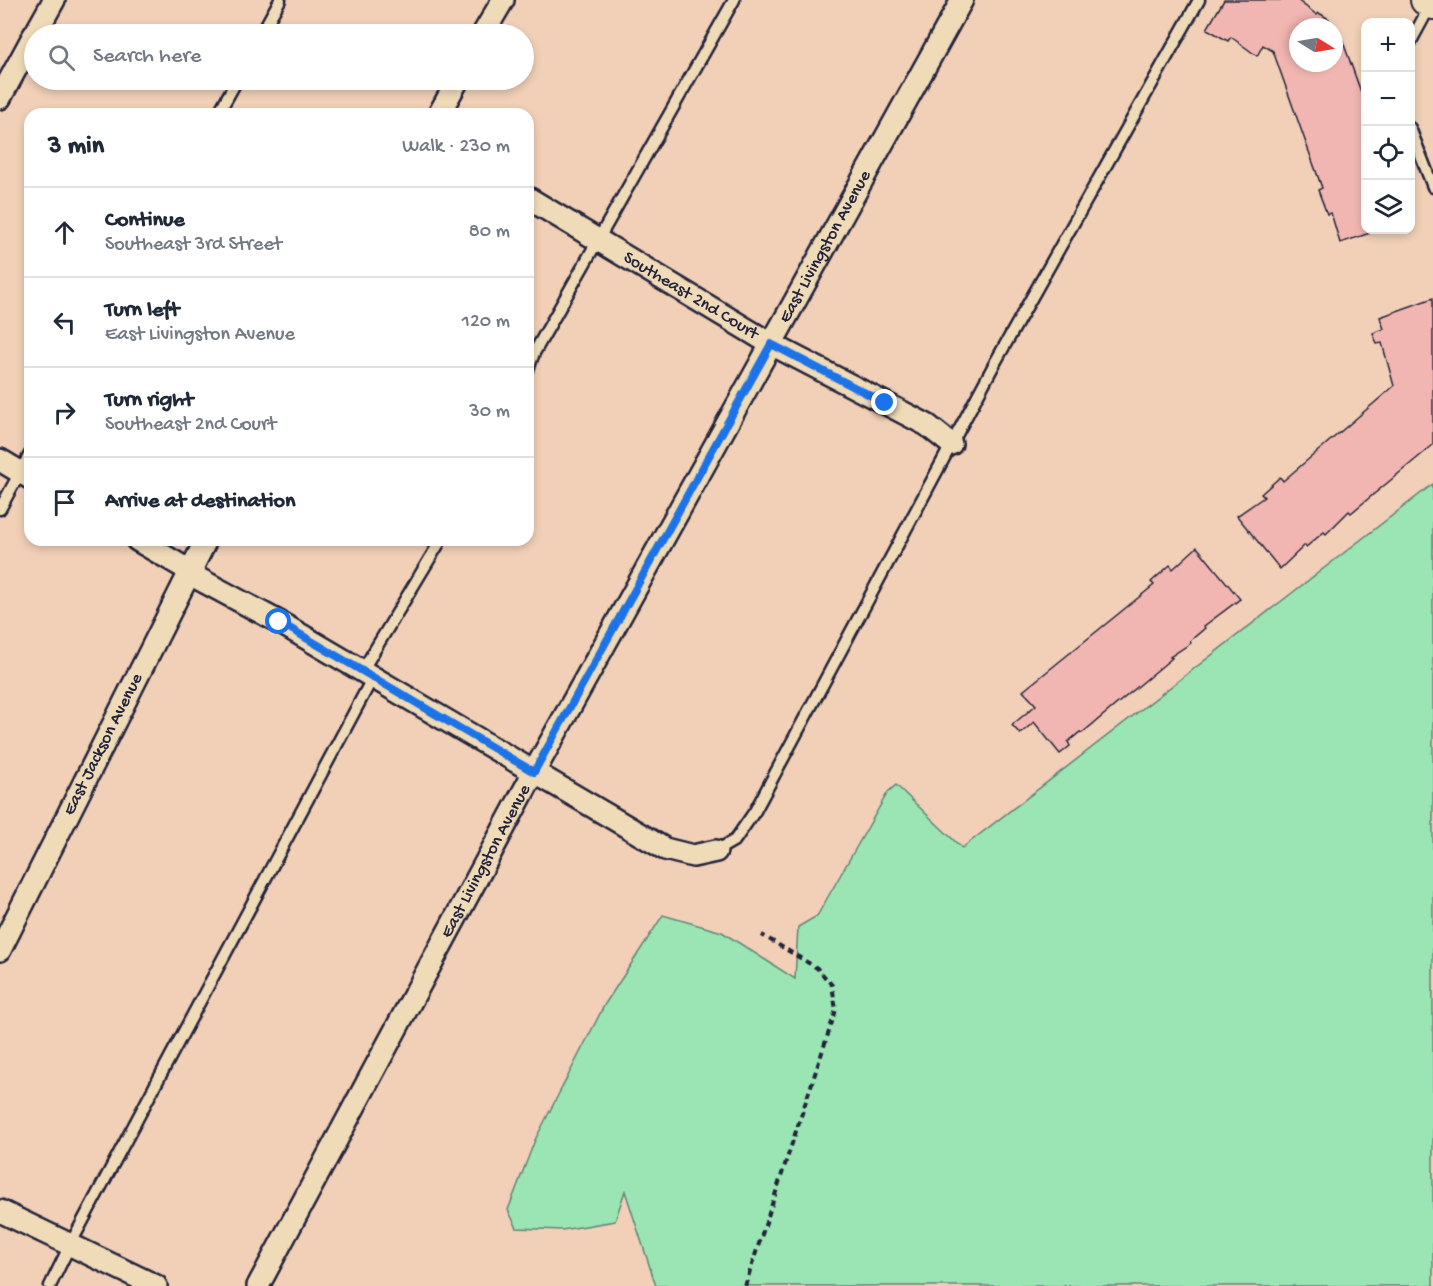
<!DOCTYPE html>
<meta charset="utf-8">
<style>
:root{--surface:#fff;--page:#f6f6f7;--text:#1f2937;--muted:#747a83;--line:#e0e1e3}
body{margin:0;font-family:"Gochi Hand",sans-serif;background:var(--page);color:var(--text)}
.controls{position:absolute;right:18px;top:18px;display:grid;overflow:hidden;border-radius:12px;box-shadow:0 3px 9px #0003}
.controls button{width:54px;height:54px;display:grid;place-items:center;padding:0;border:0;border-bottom:2px solid var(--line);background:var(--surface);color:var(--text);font:30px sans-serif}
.compass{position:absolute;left:1289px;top:18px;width:54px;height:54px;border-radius:50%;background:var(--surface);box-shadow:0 3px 9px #0003;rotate:101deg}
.stop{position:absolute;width:18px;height:18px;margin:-14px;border:4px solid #1a73e8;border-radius:50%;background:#fff}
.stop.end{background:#1a73e8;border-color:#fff;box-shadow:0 2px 6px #0008}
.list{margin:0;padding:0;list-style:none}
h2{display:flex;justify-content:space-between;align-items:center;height:78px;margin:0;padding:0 24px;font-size:26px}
h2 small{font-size:20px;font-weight:400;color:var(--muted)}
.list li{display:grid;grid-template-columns:39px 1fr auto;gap:18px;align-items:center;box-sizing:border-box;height:90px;padding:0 24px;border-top:2px solid var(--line)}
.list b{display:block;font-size:22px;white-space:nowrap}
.list p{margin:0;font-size:20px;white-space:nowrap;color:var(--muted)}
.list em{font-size:20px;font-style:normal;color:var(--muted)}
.icon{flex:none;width:33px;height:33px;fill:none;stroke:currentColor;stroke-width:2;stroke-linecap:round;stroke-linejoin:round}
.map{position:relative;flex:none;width:1433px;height:1286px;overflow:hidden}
.search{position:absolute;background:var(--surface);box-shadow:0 3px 9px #0003;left:24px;top:24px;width:510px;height:66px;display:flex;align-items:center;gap:15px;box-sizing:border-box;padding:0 21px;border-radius:33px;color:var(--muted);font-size:22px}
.panel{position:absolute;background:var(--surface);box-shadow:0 3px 9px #0003;left:24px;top:108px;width:510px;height:438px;border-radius:18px}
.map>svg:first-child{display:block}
.green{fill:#9be5b4;stroke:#5e8478;stroke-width:1.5}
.building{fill:#f2b6b2;stroke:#22223b;stroke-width:1.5}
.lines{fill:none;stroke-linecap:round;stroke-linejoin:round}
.lane-casing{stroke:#22223b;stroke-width:15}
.street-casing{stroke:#22223b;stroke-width:26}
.secondary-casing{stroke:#22223b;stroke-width:34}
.path{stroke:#22223b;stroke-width:4;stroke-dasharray:6 4.5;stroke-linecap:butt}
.lane{stroke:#f0dbb9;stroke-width:10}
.street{stroke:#f0dbb9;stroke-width:21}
.secondary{stroke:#f0dbb9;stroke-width:30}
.route{stroke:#1a73e8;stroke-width:8}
.labels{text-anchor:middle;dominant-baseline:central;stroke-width:6;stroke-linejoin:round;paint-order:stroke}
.street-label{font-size:18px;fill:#22223b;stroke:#f0dbb9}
</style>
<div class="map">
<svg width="1433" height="1286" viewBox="0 0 1433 1286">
<rect width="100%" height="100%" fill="#f1d0b7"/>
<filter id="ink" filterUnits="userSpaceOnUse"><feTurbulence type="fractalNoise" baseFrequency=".0167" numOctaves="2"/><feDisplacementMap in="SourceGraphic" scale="12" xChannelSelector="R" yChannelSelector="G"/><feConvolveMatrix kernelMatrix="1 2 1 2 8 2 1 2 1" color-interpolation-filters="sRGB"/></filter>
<g filter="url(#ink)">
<path class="green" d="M1433 484V1286H656L625 1191 615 1221 562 1230 517 1228 508 1210 535 1140 605 1004 663 915 722 932 795 979 798 927 817 916 888 792 896 785 962 848Z"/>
<g class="building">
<path d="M1224 0H1297L1317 15 1319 13 1329 19 1325 27H1298V63H1334V42L1342 39 1366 106V230H1379L1340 243 1331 213 1327 214 1318 190 1322 188 1273 51 1263 45 1257 56 1231 37 1228 41 1207 29Z"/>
<path d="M1433 298V445L1351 513 1349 511 1326 534 1324 532 1306 547 1305 545 1280 569 1237 516 1264 497 1261 494 1280 477 1283 481 1394 386 1382 343 1377 344 1373 333 1384 329 1380 317Z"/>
<path d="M1197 547 1240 599 1204 626 1205 628 1190 641 1191 643 1170 657 1172 658 1082 733 1080 732 1068 742 1070 746 1060 754 1034 722 1020 734 1012 725 1036 705 1023 691 1154 585 1151 582 1170 565 1173 569Z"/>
</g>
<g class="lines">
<defs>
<g id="lane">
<path d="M261 34 280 0"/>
<path d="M1410 43 1430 6"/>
<path d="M218 114 237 80"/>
<path d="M1410 128 1433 187"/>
<path d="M528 369 534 353 734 0"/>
<path d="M0 509 30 454"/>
<path d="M362 671 441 540"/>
<path d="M716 851 735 840 755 811 996 361 1199 0"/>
<path d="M50 1286 70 1245 373 677"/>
</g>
<g id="street">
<path d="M35 34 54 0"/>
<path d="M483 34 503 0"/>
<path d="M0 98 34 35"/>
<path d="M439 114 458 80"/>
<path id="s1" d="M528 198 771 344 927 425 951 444"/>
<path d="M0 460 30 478"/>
<path d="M137 540 190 571 199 579 279 622 665 849 693 856 716 851"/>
<path id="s2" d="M0 950 206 540"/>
<path d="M0 1211 156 1286"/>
<path id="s3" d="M258 1286 534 772 962 0"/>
</g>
<path id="secondary" d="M1426 0 1433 4"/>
</defs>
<use href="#lane" class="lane-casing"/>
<use href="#street" class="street-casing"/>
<use href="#secondary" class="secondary-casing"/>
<path class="path" d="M745 1286 836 1010 832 985 817 968 762 935"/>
<use href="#lane" class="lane"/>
<use href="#street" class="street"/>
<use href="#secondary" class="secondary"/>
</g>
</g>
<g class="lines" filter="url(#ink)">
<path class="route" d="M279 622 534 772 771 344 885 403"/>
</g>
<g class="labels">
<g class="street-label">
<text stroke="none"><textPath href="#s3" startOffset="1184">East Livingston Avenue</textPath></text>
<text stroke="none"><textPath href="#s1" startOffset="190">Southeast 2nd Court</textPath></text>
<text stroke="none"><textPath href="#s2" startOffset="230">East Jackson Avenue</textPath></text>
<text stroke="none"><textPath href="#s3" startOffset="482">East Livingston Avenue</textPath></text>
</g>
</g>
</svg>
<div class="controls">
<button>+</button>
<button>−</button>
<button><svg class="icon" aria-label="locate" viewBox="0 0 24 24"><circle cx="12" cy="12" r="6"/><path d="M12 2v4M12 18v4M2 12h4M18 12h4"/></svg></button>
<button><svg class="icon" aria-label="layers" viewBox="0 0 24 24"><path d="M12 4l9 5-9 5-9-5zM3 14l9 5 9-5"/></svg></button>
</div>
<svg class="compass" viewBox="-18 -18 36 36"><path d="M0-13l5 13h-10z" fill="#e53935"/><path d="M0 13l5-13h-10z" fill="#747a83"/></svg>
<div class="stop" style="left:279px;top:622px"></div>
<div class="stop end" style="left:885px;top:403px"></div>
<div class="search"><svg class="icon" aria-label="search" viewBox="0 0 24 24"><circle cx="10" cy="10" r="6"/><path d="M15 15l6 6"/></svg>Search here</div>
<section class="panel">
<h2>3 min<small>Walk · 230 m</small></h2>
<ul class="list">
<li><svg class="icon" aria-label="ahead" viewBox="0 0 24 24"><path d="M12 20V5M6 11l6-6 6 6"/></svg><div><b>Continue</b><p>Southeast 3rd Street</p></div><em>80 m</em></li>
<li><svg class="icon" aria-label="left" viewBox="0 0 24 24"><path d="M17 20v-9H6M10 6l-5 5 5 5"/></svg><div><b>Turn left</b><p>East Livingston Avenue</p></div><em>120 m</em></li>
<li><svg class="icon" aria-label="right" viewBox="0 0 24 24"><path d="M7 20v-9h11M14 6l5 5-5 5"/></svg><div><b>Turn right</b><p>Southeast 2nd Court</p></div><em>30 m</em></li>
<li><svg class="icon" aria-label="arrive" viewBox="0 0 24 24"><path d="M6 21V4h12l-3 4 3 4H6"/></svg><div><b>Arrive at destination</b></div></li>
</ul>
</section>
</div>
